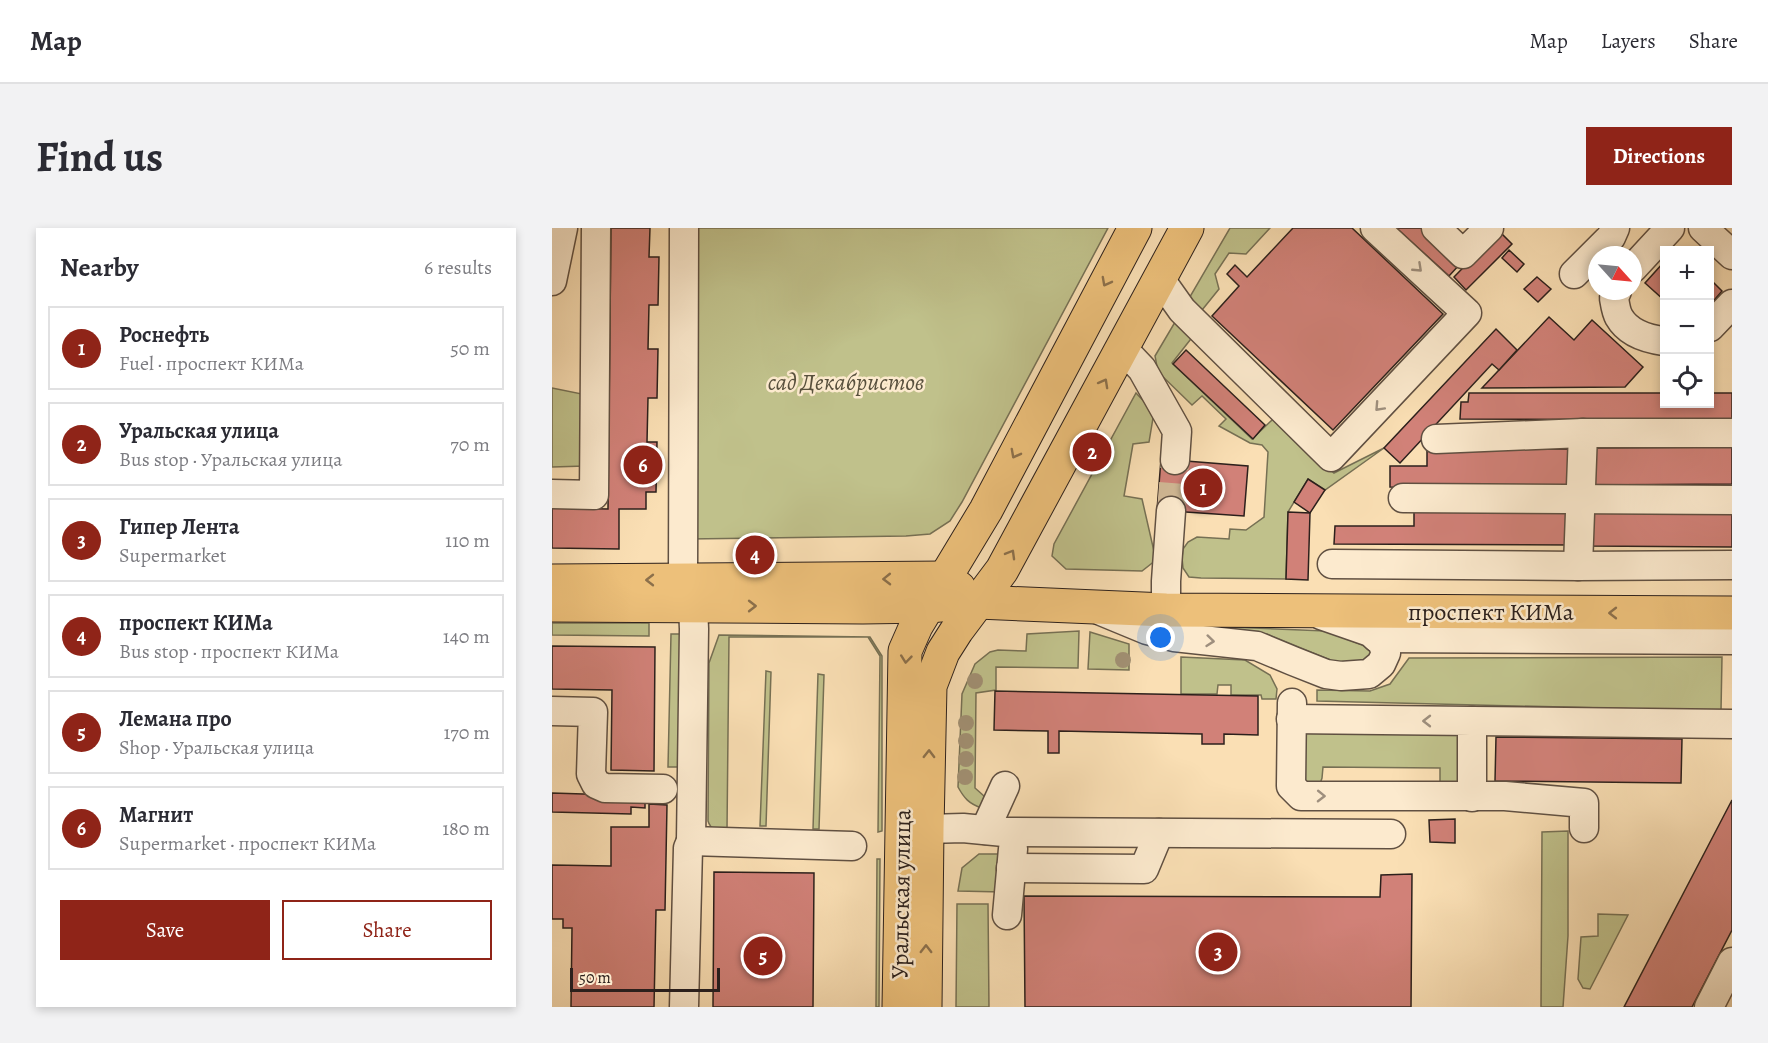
<!DOCTYPE html>
<meta charset="utf-8">
<style>
:root{--surface:#fff;--page:#f2f2f3;--text:#2b2b33;--muted:#7c7c81;--line:#e1e1e2;--accent:#8f2418}
body{margin:0;font-family:Alegreya,serif;background:var(--page);color:var(--text)}
.controls{position:absolute;right:18px;top:18px;display:grid;overflow:hidden;border-radius:0px;box-shadow:0 3px 9px #0003}
.controls button{width:54px;height:54px;display:grid;place-items:center;padding:0;border:0;border-bottom:2px solid var(--line);background:var(--surface);color:var(--text);font:30px sans-serif}
.compass{position:absolute;left:1036px;top:18px;width:54px;height:54px;border-radius:50%;background:var(--surface);box-shadow:0 3px 9px #0003;rotate:117deg}
.scale{position:absolute;left:18px;bottom:15px;width:150px;box-sizing:border-box;padding-left:6px;border:3px solid #2c201c;border-top:0;font-size:16px;line-height:21px;white-space:nowrap;color:#2c201c;-webkit-text-stroke:4px #fceace;paint-order:stroke}
.you{position:absolute;left:609px;top:410px;width:21px;height:21px;margin:-15px;border:4px solid #fff;border-radius:50%;background:#1a73e8;box-shadow:0 0 0 9px #1a73e833}
.badge{display:grid;place-items:center;width:39px;height:39px;border-radius:50%;background:var(--accent);color:#fff;font-size:20px;font-weight:700}
.pin{position:absolute;translate:-50% -50%;border:3px solid #fff;box-shadow:0 2px 6px #0006}
.list{margin:0;padding:0;list-style:none}
h2{display:flex;justify-content:space-between;align-items:center;height:78px;margin:0;padding:0 24px;font-size:26px}
h2 small{font-size:20px;font-weight:400;color:var(--muted)}
.list li{display:grid;grid-template-columns:39px 1fr auto;gap:18px;align-items:center;box-sizing:border-box;height:84px;margin:0 12px 12px;padding:0 12px;border:2px solid var(--line);border-radius:0px}
.list b{display:block;font-size:22px;white-space:nowrap}
.list p{margin:0;font-size:20px;white-space:nowrap;color:var(--muted)}
.list em{font-size:20px;font-style:normal;color:var(--muted)}
.actions{display:flex;gap:12px;padding:18px 24px}
.actions a{flex:1;padding:14px 0;border:2px solid var(--accent);border-radius:0px;text-align:center;font-size:21px;color:var(--accent)}
.actions .main{background:var(--accent);color:#fff}
.icon{flex:none;width:33px;height:33px;fill:none;stroke:currentColor;stroke-width:2;stroke-linecap:round;stroke-linejoin:round}
.map{position:relative;flex:none;width:1180px;height:779px;overflow:hidden;border-radius:0px}
header{display:flex;align-items:center;gap:36px;box-sizing:border-box;height:84px;padding:0 30px;background:var(--surface);border-bottom:2px solid var(--line)}
header strong{font-size:28px}
nav{display:flex;gap:33px;margin-inline-start:auto;font-size:21px}
.intro{display:flex;align-items:center;justify-content:space-between;box-sizing:border-box;height:144px;padding:0 36px}
h1{margin:0;font-size:42px}
.button{padding:15px 27px;border-radius:0px;background:var(--accent);color:#fff;font-size:21px;font-weight:700}
main{display:flex;gap:36px;padding:0 36px}
aside{flex:1;background:var(--surface);border-radius:0px;box-shadow:0 3px 9px #0003}
.map>svg:first-child{display:block}
.green{fill:#c0c18b;stroke:#767054;stroke-width:1.5}
.building{fill:#d18178;stroke:#2c201c;stroke-width:1.5}
.lines{fill:none;stroke-linecap:round;stroke-linejoin:round}
.minor-tunnel{stroke:#d1b996;stroke-width:28;stroke-dasharray:28 14;stroke-linecap:butt}
.minor-casing{stroke:#605042;stroke-width:31}
.major-casing{stroke:#2c201c;stroke-width:35}
.minor{stroke:#fceace;stroke-width:28}
.major{stroke:#edc07a;stroke-width:33}
.tree{fill:#a19073}
.oneway{stroke:#9e8f7e}
.oneway2{stroke:#8c704b}
.labels{text-anchor:middle;dominant-baseline:central;stroke-width:5;stroke-linejoin:round;paint-order:stroke}
.park-label{font-size:24px;font-style:italic;fill:#58503d;stroke:#fceace}
.street-label{font-size:24px;fill:#2c201c;stroke:#fceace}
</style>
<header>
<strong>Map</strong>
<nav><a>Map</a><a>Layers</a><a>Share</a></nav>
</header>
<div class="intro"><h1>Find us</h1><a class="button">Directions</a></div>
<main>
<aside>
<h2>Nearby<small>6 results</small></h2>
<ul class="list">
<li><span class="badge">1</span><div><b>Роснефть</b><p>Fuel · проспект КИМа</p></div><em>50 m</em></li>
<li><span class="badge">2</span><div><b>Уральская улица</b><p>Bus stop · Уральская улица</p></div><em>70 m</em></li>
<li><span class="badge">3</span><div><b>Гипер Лента</b><p>Supermarket</p></div><em>110 m</em></li>
<li><span class="badge">4</span><div><b>проспект КИМа</b><p>Bus stop · проспект КИМа</p></div><em>140 m</em></li>
<li><span class="badge">5</span><div><b>Лемана про</b><p>Shop · Уральская улица</p></div><em>170 m</em></li>
<li><span class="badge">6</span><div><b>Магнит</b><p>Supermarket · проспект КИМа</p></div><em>180 m</em></li>
</ul>
<div class="actions"><a class="main">Save</a><a>Share</a></div>
</aside>
<div class="map">
<svg width="1180" height="779" viewBox="0 0 1180 779">
<rect width="100%" height="100%" fill="#fadfb4"/>
<filter id="stains"><feTurbulence type="fractalNoise" baseFrequency=".00333" numOctaves="4"/><feColorMatrix values="0 0 0 0 .2 0 0 0 0 .09 0 0 0 0 .02 0 0 0 .5 -.17"/></filter>
<radialGradient id="worn" r=".72"><stop offset=".6" stop-color="#630" stop-opacity="0"/><stop offset="1" stop-color="#630" stop-opacity=".3"/></radialGradient>
<g class="green">
<path d="M142 0H556L410 274 398 293 378 306 354 308 136 311Z"/>
<path d="M678 0H718L694 26 677 25 663 46 667 61 646 87 632 79Z"/>
<path d="M626 89 642 107 620 135 700 211 721 191 782 245 832 220 773 262 756 251 736 284 734 351 649 350 637 349 631 340 630 330 631 321 636 314 645 309 677 311 678 301 694 302 712 289 716 224 710 217 698 215 667 198 674 191 650 168 640 177 606 144 603 128Z"/>
<path d="M0 160 35 167 33 238 0 239Z"/>
<path d="M584 165 602 184 597 214 581 216 572 268 590 271 604 332 590 343 514 341 500 328 502 316Z"/>
<path d="M594 388 677 399 774 403 816 419 819 424 817 436H788L715 406 627 401Z"/>
<path d="M0 395H97V408L0 407Z"/>
<path d="M527 403 526 440 444 439V462L424 465 423 560 432 568 430 580C417 576 412 570 406 559L410 466 423 436 438 424 446 422 474 423 475 406Z"/>
<path d="M538 404 577 416V442L536 441Z"/>
<path d="M119 406H136L132 539H116Z"/>
<path d="M167 407 318 409 330 428V603L326 604 328 428 316 409H177L175 602C166 602 159 603 156 593L157 435Z"/>
<path d="M629 429 693 432 718 447 725 461 724 471H710L709 467H679V457H666L665 466H629Z"/>
<path d="M1170 429 1169 483 765 473V462L818 463 838 456 857 430Z"/>
<path d="M214 443 219 444 214 598H208Z"/>
<path d="M266 446 272 447 267 601H261Z"/>
<path d="M741 494 905 496 910 557 888 563V540L771 539 770 550 768 556 750 557Z"/>
<path d="M1016 603V708L1011 779H989L990 604Z"/>
<path d="M427 626H451L450 664 406 663 410 640Z"/>
<path d="M325 631H328L327 779H324Z"/>
<path d="M405 676H436L437 779H404Z"/>
<path d="M1046 686 1076 687 1038 761 1031 760 1026 751 1029 709 1046 708Z"/>
</g>
<g class="building">
<path d="M59 0H98L97 29H107L106 77H97L96 121H106L105 170H96L95 214H105L104 264H94V281H67V321L0 320V280L56 281Z"/>
<path d="M741 0H800L891 86 781 202 660 88 687 58 675 46 683 37 695 49Z"/>
<path d="M844 0H869L908 36 897 48Z"/>
<path d="M947 3 960 16 914 62 902 49Z"/>
<path d="M957 22 972 36 965 44 950 30Z"/>
<path d="M1112 34V72L1093 55Z"/>
<path d="M985 49 999 61 986 74 972 61Z"/>
<path d="M1158 51 1170 63 1158 77Z"/>
<path d="M997 89 1022 112 1040 92 1091 139 1073 159 930 160Z"/>
<path d="M944 101 965 122 947 142 940 136 848 235 832 220Z"/>
<path d="M634 122 713 197 701 211 621 136Z"/>
<path d="M917 165H1112V176H1158V165H1180V192L908 191 909 174H916Z"/>
<path d="M1180 219V256L1038 257V220Z"/>
<path d="M875 221H1018L1017 260 838 259V238H875Z"/>
<path d="M609 231 696 238 692 288 605 282Z"/>
<path d="M756 251 773 262 758 285 742 274Z"/>
<path d="M1038 280H1180V319L1038 318Z"/>
<path d="M862 283H1020V317L782 316 783 298H862Z"/>
<path d="M736 284 758 285 756 352 734 351Z"/>
<path d="M0 418 103 419 102 543 59 542 60 462 0 461Z"/>
<path d="M443 463 706 468V507L672 506V516H650V506L507 503V525H496V503L442 502Z"/>
<path d="M944 509 1130 511 1129 555 943 553Z"/>
<path d="M0 565 93 568V580L79 579V586L0 584Z"/>
<path d="M1180 572V702L1140 779H1072Z"/>
<path d="M97 576 115 577 113 682H104L102 779H19L20 700H11V691H0V637L59 638V599H97Z"/>
<path d="M903 591V615L878 614 877 592Z"/>
<path d="M162 644 262 645 261 779H161Z"/>
<path d="M860 646 859 779H473L472 668 828 669 829 647Z"/>
</g>
<g class="lines">
<path class="minor-tunnel" d="M619 283 623 232"/>
<defs>
<g id="minor">
<path d="M132 0 131 352 141 378 142 401 139 613 300 618"/>
<path d="M884 0 911 26 937 0"/>
<path d="M1151 0 1180 27"/>
<path d="M1081 40 1118 0"/>
<path d="M1022 46 1059 9 1063 0"/>
<path d="M608 51 630 82 779 229 915 85 823 0"/>
<path d="M0 53 11 0"/>
<path d="M1065 63 1062 70C1063 76 1064 84 1067 89 1076 105 1096 111 1112 113"/>
<path d="M1158 99 1180 76"/>
<path d="M571 121 590 141 625 203 623 232"/>
<path d="M884 211 1031 205H1180"/>
<path d="M0 266 42 267 44 0"/>
<path d="M851 270 1180 272"/>
<path d="M780 336 1026 338 1180 337"/>
<path d="M1026 338 1031 205"/>
<path d="M614 382V353L619 283"/>
<path d="M549 383 595 402 622 409 705 418 741 433 774 446 789 448 817 446 829 436 834 425 830 414 818 404 769 387"/>
<path d="M825 410 1180 412"/>
<path d="M740 475 739 558 749 568H953L1032 575V600"/>
<path d="M0 483 41 484 39 546 44 556 53 560 111 561"/>
<path d="M739 491 920 493V569"/>
<path d="M920 493 1180 496"/>
<path d="M375 601 411 600 452 604 839 606"/>
<path d="M433 602 453 558"/>
<path d="M459 640 592 641 607 605"/>
<path d="M455 687 461 621"/>
<path d="M132 779 136 620 139 613"/>
<path d="M1157 779 1180 734"/>
</g>
<g id="major">
<path d="M0 353 393 350 407 360"/>
<path d="M0 377 311 379 376 378 426 374 614 382 1180 385"/>
<path d="M347 779 353 423 364 398 434 282 583 0"/>
<path d="M373 779 375 601 378 458 391 424 405 402 450 342 635 0"/>
</g>
</defs>
<use href="#minor" class="minor-casing"/>
<use href="#major" class="major-casing"/>
<use href="#minor" class="minor"/>
<use href="#major" class="major"/>
</g>
<g class="tree">
<circle cx="571" cy="432" r="8"/>
<circle cx="423" cy="453" r="8"/>
<circle cx="414" cy="495" r="8"/>
<circle cx="414" cy="513" r="8"/>
<circle cx="414" cy="531" r="8"/>
<circle cx="413" cy="549" r="8"/>
</g>
<defs><path id="oneway-chevron" d="M-2-3.5L2.5 0L-2 3.5" fill="none" stroke-width="1.6" stroke-linecap="round" stroke-linejoin="round" transform="scale(1.5)"/></defs>
<g class="oneway">
<use href="#oneway-chevron" transform="translate(866 40) rotate(43)"/>
<use href="#oneway-chevron" transform="translate(827 179) rotate(133)"/>
<use href="#oneway-chevron" transform="translate(658 413) rotate(6)"/>
<use href="#oneway-chevron" transform="translate(875 493) rotate(-180)"/>
<use href="#oneway-chevron" transform="translate(769 568) rotate(1)"/>
</g>
<g class="oneway2">
<use href="#oneway-chevron" transform="translate(554 54) rotate(118)"/>
<use href="#oneway-chevron" transform="translate(552 155) rotate(-61)"/>
<use href="#oneway-chevron" transform="translate(463 226) rotate(118)"/>
<use href="#oneway-chevron" transform="translate(459 326) rotate(-60)"/>
<use href="#oneway-chevron" transform="translate(335 351) rotate(179)"/>
<use href="#oneway-chevron" transform="translate(98 352) rotate(180)"/>
<use href="#oneway-chevron" transform="translate(200 378)"/>
<use href="#oneway-chevron" transform="translate(1061 385) rotate(-180)"/>
<use href="#oneway-chevron" transform="translate(354 431) rotate(96)"/>
<use href="#oneway-chevron" transform="translate(377 526) rotate(-89)"/>
<use href="#oneway-chevron" transform="translate(374 721) rotate(-90)"/>
</g>
<g class="labels">
<g class="park-label">
<text x="294" y="154">сад Декабристов</text>
</g>
<g class="street-label">
<text x="939" y="384">проспект КИМа</text>
<text transform="translate(349 666) rotate(-89)">Уральская улица</text>
</g>
</g>
<rect width="100%" height="100%" filter="url(#stains)"/>
<rect width="100%" height="100%" fill="url(#worn)"/>
</svg>
<div class="controls">
<button>+</button>
<button>−</button>
<button><svg class="icon" aria-label="locate" viewBox="0 0 24 24"><circle cx="12" cy="12" r="6"/><path d="M12 2v4M12 18v4M2 12h4M18 12h4"/></svg></button>
</div>
<svg class="compass" viewBox="-18 -18 36 36"><path d="M0-13l5 13h-10z" fill="#e53935"/><path d="M0 13l5-13h-10z" fill="#7c7c81"/></svg>
<div class="scale">50 m</div>
<div class="you"></div>
<div class="pin badge" style="left:651px;top:260px">1</div>
<div class="pin badge" style="left:540px;top:224px">2</div>
<div class="pin badge" style="left:666px;top:724px">3</div>
<div class="pin badge" style="left:203px;top:327px">4</div>
<div class="pin badge" style="left:211px;top:728px">5</div>
<div class="pin badge" style="left:91px;top:237px">6</div>
</div>
</main>
